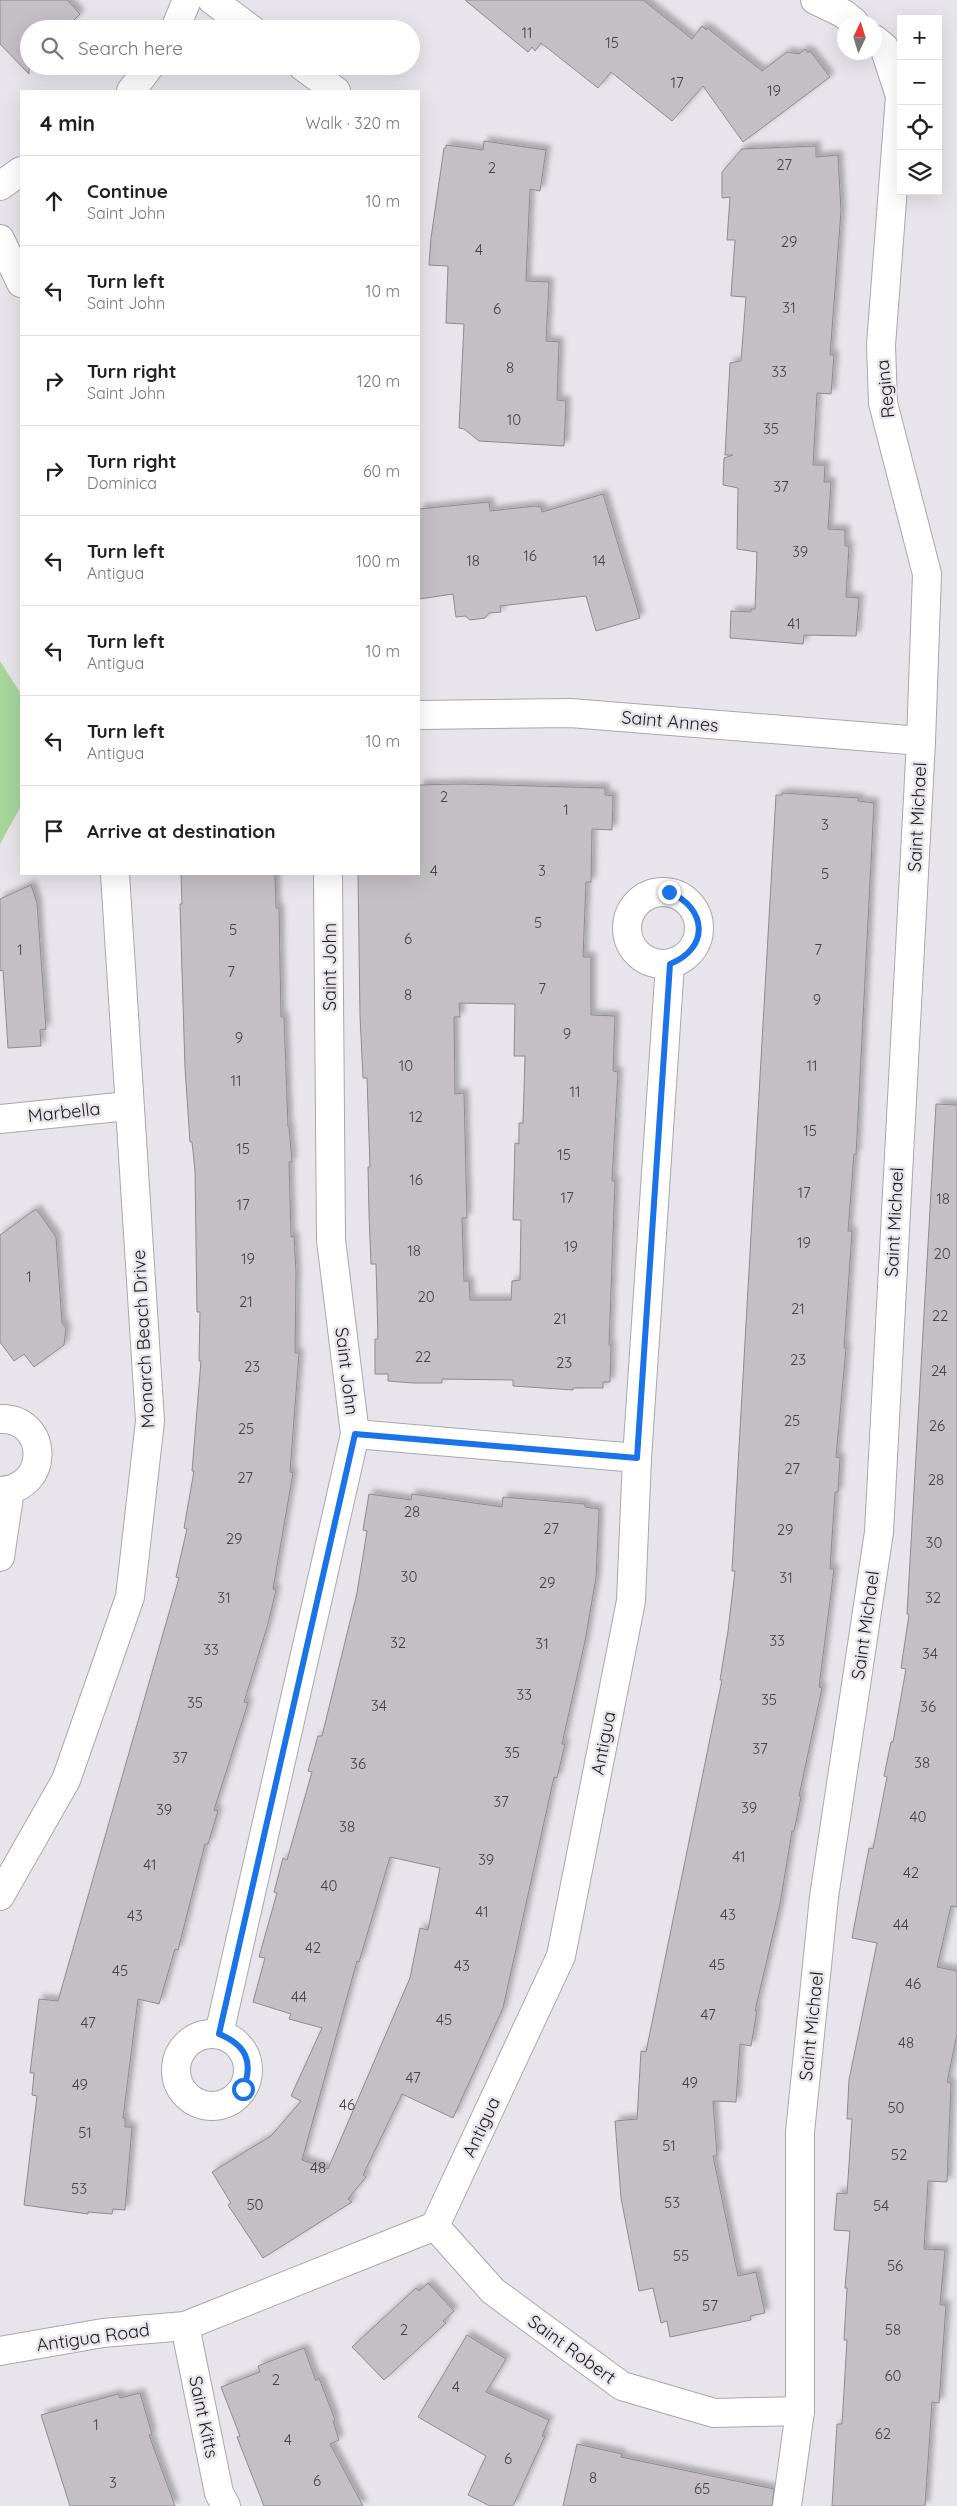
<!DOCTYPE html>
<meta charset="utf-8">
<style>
:root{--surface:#fff;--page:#f6f6f6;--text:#222;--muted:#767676;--line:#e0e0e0}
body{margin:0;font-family:Quicksand,sans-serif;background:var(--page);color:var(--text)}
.controls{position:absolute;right:15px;top:15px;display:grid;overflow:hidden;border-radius:0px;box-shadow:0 5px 20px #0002}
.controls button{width:45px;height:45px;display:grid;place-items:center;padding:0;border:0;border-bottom:1px solid var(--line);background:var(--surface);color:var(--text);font:25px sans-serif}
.compass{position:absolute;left:837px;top:15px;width:45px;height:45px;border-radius:50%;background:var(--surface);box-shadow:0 5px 20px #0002;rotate:4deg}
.stop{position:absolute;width:15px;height:15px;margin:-11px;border:4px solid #1a73e8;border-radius:50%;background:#fff}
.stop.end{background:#1a73e8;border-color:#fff;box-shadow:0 1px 5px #0008}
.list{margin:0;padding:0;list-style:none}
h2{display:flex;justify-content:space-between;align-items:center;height:65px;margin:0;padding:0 20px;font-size:21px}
h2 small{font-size:16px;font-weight:400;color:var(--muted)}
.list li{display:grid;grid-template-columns:32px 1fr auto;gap:15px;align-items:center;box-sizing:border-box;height:90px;padding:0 20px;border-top:1px solid var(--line)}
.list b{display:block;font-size:19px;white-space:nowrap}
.list p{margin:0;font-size:16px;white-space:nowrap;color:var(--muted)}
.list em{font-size:16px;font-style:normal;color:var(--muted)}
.icon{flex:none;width:28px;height:28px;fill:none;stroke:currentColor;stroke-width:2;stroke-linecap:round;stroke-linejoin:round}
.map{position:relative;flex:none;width:957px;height:2506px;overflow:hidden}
.search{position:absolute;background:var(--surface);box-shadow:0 5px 20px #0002;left:20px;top:20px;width:400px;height:55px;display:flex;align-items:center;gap:12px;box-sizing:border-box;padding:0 18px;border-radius:28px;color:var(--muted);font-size:19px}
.panel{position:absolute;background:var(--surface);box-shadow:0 5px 20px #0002;left:20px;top:90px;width:400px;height:785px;border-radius:0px}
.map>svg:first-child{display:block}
.green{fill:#a7d69b}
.building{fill:#c3bfc4;stroke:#8f8b91;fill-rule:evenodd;filter:url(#shadow)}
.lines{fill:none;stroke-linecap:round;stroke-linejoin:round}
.minor-casing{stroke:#a9a7ae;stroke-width:30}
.minor{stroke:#fff;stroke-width:28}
.route{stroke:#1a73e8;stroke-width:6}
.labels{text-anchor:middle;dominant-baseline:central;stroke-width:5;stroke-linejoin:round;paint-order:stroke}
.number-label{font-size:15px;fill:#444245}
.street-label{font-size:18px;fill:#19191b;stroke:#e7e5eb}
</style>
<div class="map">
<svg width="957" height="2506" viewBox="0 0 957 2506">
<defs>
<filter id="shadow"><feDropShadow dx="4.5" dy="-4.5" stdDeviation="2.5" flood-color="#0004"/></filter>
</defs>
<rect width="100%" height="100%" fill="#e7e5eb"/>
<path class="green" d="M0 661 21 694V806L0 844Z"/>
<g class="building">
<path d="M0 0H67L80 14 65 29H29V74L0 44Z"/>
<path d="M465 0H643L692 39 702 26 706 30 707 28 762 71 787 52 799 54 805 49 808 53 810 51 830 77 743 142 703 86 672 121 611 72 598 88 541 43 535 51 532 47 528 52Z"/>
<path d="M484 141 546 150 540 191 530 189 526 281 549 282 546 341 559 342 557 400 566 401 564 446 479 441 464 429 459 428 464 324 446 323 448 266 429 265 431 238 444 148H446V145L483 150Z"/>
<path d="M816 146V157L838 155 841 211 830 355H834L831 394 817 393 813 465H825L824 482H831L828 529 845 530V546H849L846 597 859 598 856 636 804 635 803 644 730 638 731 611 751 612V609H755L757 552 737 549 738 488 723 485 724 458 733 455H725L730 363 741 361 746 297 731 296 735 240H727L730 197 722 198V172L742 149Z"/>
<path d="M603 494 640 618 596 631 586 596 500 606 501 612 489 613 485 618 470 620 465 616 456 617 453 594 419 599V509L489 502 490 511 535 506 541 507 542 512Z"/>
<path d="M463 784 605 788V795L613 796 612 830 592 829 591 882H586L583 957H591V1015L615 1016 613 1071 618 1072 612 1181H615L609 1345 611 1346 610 1382H603V1388H573V1390L513 1386V1380L442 1379V1383H413L388 1381V1374H375V1339H378L376 1264H371L369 1214 368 1167H370L367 1078H363L360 1016 358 874H419V785ZM459 1003 515 1004 514 1056H525L523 1123H519V1144L515 1143 513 1220H521L520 1280 512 1281 511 1300H470L469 1281H464L462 1218H467L464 1093 455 1094 454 1017H460Z"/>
<path d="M782 793 859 798 858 801 874 803 856 1155 854 1154 848 1231H852L844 1348H846L836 1457 840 1458 838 1492H835L830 1569H834L819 1687 822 1688 799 1796 801 1797 794 1831H792L780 1904 755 2011H757L751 2046 740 2044 736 2102 713 2101 717 2156H713L738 2276 756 2272 765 2313 750 2316 751 2320 670 2337 667 2321 661 2323 653 2288 639 2291 621 2198 615 2121 637 2119 641 2051 646 2052 722 1680H720L728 1631 735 1571H732L776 795H782Z"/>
<path d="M181 874H275L276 908H279L281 1017H284L288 1127H289L292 1162H289L291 1237 294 1236 296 1273 295 1353H299L290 1472 293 1473 273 1589 276 1590 268 1624 244 1702 248 1703 214 1810 218 1811 208 1844H205L178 1950 175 1949 159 2004 138 1999 123 2118H125V2127H132L125 2210 113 2209 112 2214 88 2212V2214L24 2205 37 2096 32 2095 34 2073H30L39 1999 58 2001 179 1578 176 1577 187 1529 184 1528 194 1471H192L201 1361H199L200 1312H197L195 1171 192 1142H190L185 1068 180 904H182Z"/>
<path d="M31 885 37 903 46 1029 40 1030 41 1046 8 1048 3 970 0 971V899Z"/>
<path d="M936 1104 957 1105V1907L951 1906 937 1967 957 1971V2034L947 2082 951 2083 947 2182 928 2181 924 2249 945 2250 940 2305H946L939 2403 932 2402 925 2506H832L837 2424H842L847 2340H844L847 2288H845L850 2231 834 2230 837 2193 847 2194 852 2119H847L849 2080 877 1943 852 1938 869 1848 873 1849 887 1777 884 1776 891 1742H893L906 1669 901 1668 909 1615 907 1614Z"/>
<path d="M36 1209 56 1237 62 1323 66 1328 64 1345 34 1367 24 1354 14 1361 0 1342V1235Z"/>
<path d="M369 1494 411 1500 412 1494 502 1507 503 1497 585 1504V1507L599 1509 596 1578 585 1641 562 1744H565L557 1778 554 1777 503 2008 453 2118 402 2094 363 2175 366 2177 348 2199 352 2202 263 2258 228 2205 231 2203 212 2172 271 2136 301 2101 291 2096 322 2028 289 2019 291 2014 253 2002 265 1958 259 1957 277 1893 274 1892 283 1858 287 1860 312 1772 308 1771 318 1736H322L357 1593 367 1531 363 1530ZM390 1857 440 1868 428 1930 420 1928 410 1978 328 2169 302 2160 357 1961 359 1962Z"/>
<path d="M428 2283 454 2311 443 2321 446 2323 384 2380 352 2347 416 2288 419 2291Z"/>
<path d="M467 2335 506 2359 486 2392 549 2420 542 2436H545L513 2506H490L468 2495 486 2456 418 2417Z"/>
<path d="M304 2348 316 2381 319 2378 335 2420 333 2421 339 2440 330 2444 363 2506H264L237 2437 240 2436 221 2387 260 2372 258 2366Z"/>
<path d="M140 2393 152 2434 149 2435 175 2506H70L41 2415 118 2394 120 2398Z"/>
<path d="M577 2444 622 2454 621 2457 774 2489 772 2506H563Z"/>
</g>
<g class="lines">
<defs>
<g id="minor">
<path d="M212 0 251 29"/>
<path d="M815 0 844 14 854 22"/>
<path d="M175 29 187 0"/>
<path d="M302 66 336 91"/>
<path d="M131 91 150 66"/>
<path d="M0 186 21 171"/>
<path d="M0 239 21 283"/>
<path d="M419 715 570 713 921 741"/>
<circle cx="663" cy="928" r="36"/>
<path d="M0 1119 128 1106"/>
<path d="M0 1419C48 1417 52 1488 0 1491"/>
<path d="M355 1434 637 1458"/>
<path d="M0 1557 10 1490"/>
<path d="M0 1896 66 1780 130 1597 150 1421 115 874"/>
<path d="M219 2034 355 1434 331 1240 328 874"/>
<circle cx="212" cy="2070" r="36"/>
<path d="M435 2226 493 2291 622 2386 714 2413 800 2411"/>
<path d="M185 2326 219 2493 226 2506"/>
<path d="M0 2351 103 2333 185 2326 435 2226 561 1956 631 1601 637 1458 670 964"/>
<path d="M787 2506 800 2411V2132L824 1897 879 1532 921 741 927 574 883 403 881 345 900 96 884 47 874 39"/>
</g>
</defs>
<use href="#minor" class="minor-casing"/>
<use href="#minor" class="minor"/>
</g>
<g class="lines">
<path class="route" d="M243 2089C254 2062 246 2045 219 2034L355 1434 637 1458 670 964C710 948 707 908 669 892"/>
</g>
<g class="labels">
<g class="number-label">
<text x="527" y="32">11</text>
<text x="612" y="42">15</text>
<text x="677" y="82">17</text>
<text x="774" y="90">19</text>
<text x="784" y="164">27</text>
<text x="492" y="167">2</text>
<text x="789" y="241">29</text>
<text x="479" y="249">4</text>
<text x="789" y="307">31</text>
<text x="497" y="308">6</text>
<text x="510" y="367">8</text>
<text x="779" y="371">33</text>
<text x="514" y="419">10</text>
<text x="771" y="428">35</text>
<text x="781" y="486">37</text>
<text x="800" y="551">39</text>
<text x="530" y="555">16</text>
<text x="473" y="560">18</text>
<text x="599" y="560">14</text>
<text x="794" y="623">41</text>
<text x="444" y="796">2</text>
<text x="566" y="809">1</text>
<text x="825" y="824">3</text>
<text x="434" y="870">4</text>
<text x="542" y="870">3</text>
<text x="825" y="873">5</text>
<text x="538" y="922">5</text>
<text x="233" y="929">5</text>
<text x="408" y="938">6</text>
<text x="20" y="949">1</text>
<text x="818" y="949">7</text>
<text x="231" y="971">7</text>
<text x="542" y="988">7</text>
<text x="408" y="994">8</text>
<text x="817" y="999">9</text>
<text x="567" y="1033">9</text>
<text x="239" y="1037">9</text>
<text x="406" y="1065">10</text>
<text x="812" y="1065">11</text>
<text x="236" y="1080">11</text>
<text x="575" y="1091">11</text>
<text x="416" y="1116">12</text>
<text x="810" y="1130">15</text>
<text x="243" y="1148">15</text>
<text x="564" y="1154">15</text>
<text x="416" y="1179">16</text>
<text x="804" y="1192">17</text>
<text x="567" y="1197">17</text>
<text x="943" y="1198">18</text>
<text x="243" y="1204">17</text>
<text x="804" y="1242">19</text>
<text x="571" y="1246">19</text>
<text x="414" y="1250">18</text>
<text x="942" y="1253">20</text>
<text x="248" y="1258">19</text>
<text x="29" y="1276">1</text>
<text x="426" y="1296">20</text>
<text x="246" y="1301">21</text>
<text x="798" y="1308">21</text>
<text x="940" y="1315">22</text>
<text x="560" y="1318">21</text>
<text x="423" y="1356">22</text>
<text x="798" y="1359">23</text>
<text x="564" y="1362">23</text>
<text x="252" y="1366">23</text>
<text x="939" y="1370">24</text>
<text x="792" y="1420">25</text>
<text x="937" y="1425">26</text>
<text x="246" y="1428">25</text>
<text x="792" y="1468">27</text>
<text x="245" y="1477">27</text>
<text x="936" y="1479">28</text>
<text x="412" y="1511">28</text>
<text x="551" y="1528">27</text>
<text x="785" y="1529">29</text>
<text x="234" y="1538">29</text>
<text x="934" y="1542">30</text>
<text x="409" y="1576">30</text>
<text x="786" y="1577">31</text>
<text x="547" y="1582">29</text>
<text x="224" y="1597">31</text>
<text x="933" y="1597">32</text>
<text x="777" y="1640">33</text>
<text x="398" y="1642">32</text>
<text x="542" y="1643">31</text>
<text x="211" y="1649">33</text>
<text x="930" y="1653">34</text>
<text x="524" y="1694">33</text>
<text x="769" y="1699">35</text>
<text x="195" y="1702">35</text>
<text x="379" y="1705">34</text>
<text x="928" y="1706">36</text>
<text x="760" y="1748">37</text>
<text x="512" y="1752">35</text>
<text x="180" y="1757">37</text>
<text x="922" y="1762">38</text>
<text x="358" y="1763">36</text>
<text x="501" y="1801">37</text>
<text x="749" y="1807">39</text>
<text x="164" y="1809">39</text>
<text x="918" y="1816">40</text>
<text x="347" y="1826">38</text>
<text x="739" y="1856">41</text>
<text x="486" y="1859">39</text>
<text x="150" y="1864">41</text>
<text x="911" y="1872">42</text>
<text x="329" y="1885">40</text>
<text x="482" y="1911">41</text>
<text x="728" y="1914">43</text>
<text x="135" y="1915">43</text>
<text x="901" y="1924">44</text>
<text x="313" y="1947">42</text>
<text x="717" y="1964">45</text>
<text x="462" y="1965">43</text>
<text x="120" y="1970">45</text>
<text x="913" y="1983">46</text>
<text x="299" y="1996">44</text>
<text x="708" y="2014">47</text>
<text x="444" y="2019">45</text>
<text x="88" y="2022">47</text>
<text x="906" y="2042">48</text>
<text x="413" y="2077">47</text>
<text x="690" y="2082">49</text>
<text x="80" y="2084">49</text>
<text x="347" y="2104">46</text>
<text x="896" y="2107">50</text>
<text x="85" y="2132">51</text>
<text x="669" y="2145">51</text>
<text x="899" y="2154">52</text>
<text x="318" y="2167">48</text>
<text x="79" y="2188">53</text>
<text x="672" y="2202">53</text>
<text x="255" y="2204">50</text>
<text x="881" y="2205">54</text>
<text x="681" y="2255">55</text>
<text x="895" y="2265">56</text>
<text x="710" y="2305">57</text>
<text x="404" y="2329">2</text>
<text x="893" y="2329">58</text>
<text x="893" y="2375">60</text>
<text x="276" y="2379">2</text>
<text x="456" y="2386">4</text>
<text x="96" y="2424">1</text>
<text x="883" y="2433">62</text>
<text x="288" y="2439">4</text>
<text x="508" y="2458">6</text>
<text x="593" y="2477">8</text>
<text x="317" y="2480">6</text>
<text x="113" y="2482">3</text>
<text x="702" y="2488">65</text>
</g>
<g class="street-label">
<text transform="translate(885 389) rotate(-96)">Regina</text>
<text transform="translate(670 721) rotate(5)">Saint Annes</text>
<text transform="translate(917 817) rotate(-87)">Saint Michael</text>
<text transform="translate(329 967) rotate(-90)">Saint John</text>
<text transform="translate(64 1112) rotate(-6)">Marbella</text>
<text transform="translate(894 1222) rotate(-87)">Saint Michael</text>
<text transform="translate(143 1339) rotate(-93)">Monarch Beach Drive</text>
<text transform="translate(347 1371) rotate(83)">Saint John</text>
<text transform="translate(865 1625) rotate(-82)">Saint Michael</text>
<text transform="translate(603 1743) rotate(-79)">Antigua</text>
<text transform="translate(811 2026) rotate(-84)">Saint Michael</text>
<text transform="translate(481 2127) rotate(-65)">Antigua</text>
<text transform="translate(93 2337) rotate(-8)">Antigua Road</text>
<text transform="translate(572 2349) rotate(36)">Saint Robert</text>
<text transform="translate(204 2417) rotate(78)">Saint Kitts</text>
</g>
</g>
</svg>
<div class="controls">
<button>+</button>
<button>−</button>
<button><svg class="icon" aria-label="locate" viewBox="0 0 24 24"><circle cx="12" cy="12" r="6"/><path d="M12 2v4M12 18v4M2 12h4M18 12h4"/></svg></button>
<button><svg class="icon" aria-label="layers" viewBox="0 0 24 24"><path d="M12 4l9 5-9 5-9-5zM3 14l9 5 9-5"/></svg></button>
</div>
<svg class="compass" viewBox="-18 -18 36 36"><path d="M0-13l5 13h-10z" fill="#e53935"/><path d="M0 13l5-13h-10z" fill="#767676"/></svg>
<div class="stop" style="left:243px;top:2089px"></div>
<div class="stop end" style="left:669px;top:892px"></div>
<div class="search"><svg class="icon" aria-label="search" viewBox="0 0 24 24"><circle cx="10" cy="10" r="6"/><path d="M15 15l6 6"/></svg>Search here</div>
<section class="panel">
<h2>4 min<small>Walk · 320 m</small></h2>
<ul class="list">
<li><svg class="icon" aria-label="ahead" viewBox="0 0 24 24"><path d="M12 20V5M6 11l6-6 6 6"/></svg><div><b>Continue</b><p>Saint John</p></div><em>10 m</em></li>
<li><svg class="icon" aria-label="left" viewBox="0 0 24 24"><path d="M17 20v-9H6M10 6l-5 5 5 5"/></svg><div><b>Turn left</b><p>Saint John</p></div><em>10 m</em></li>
<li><svg class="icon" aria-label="right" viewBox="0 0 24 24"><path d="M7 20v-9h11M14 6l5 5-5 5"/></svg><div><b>Turn right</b><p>Saint John</p></div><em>120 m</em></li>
<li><svg class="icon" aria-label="right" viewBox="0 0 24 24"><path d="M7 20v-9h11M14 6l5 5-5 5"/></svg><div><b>Turn right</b><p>Dominica</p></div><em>60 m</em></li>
<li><svg class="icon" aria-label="left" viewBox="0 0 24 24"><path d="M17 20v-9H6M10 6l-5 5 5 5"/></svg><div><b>Turn left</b><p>Antigua</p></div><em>100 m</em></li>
<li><svg class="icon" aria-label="left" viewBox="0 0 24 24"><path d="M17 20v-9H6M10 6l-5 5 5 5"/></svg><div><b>Turn left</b><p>Antigua</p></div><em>10 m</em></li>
<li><svg class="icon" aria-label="left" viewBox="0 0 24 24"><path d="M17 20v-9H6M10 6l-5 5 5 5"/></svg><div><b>Turn left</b><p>Antigua</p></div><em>10 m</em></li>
<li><svg class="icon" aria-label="arrive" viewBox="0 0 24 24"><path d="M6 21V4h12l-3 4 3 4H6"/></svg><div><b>Arrive at destination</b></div></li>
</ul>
</section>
</div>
